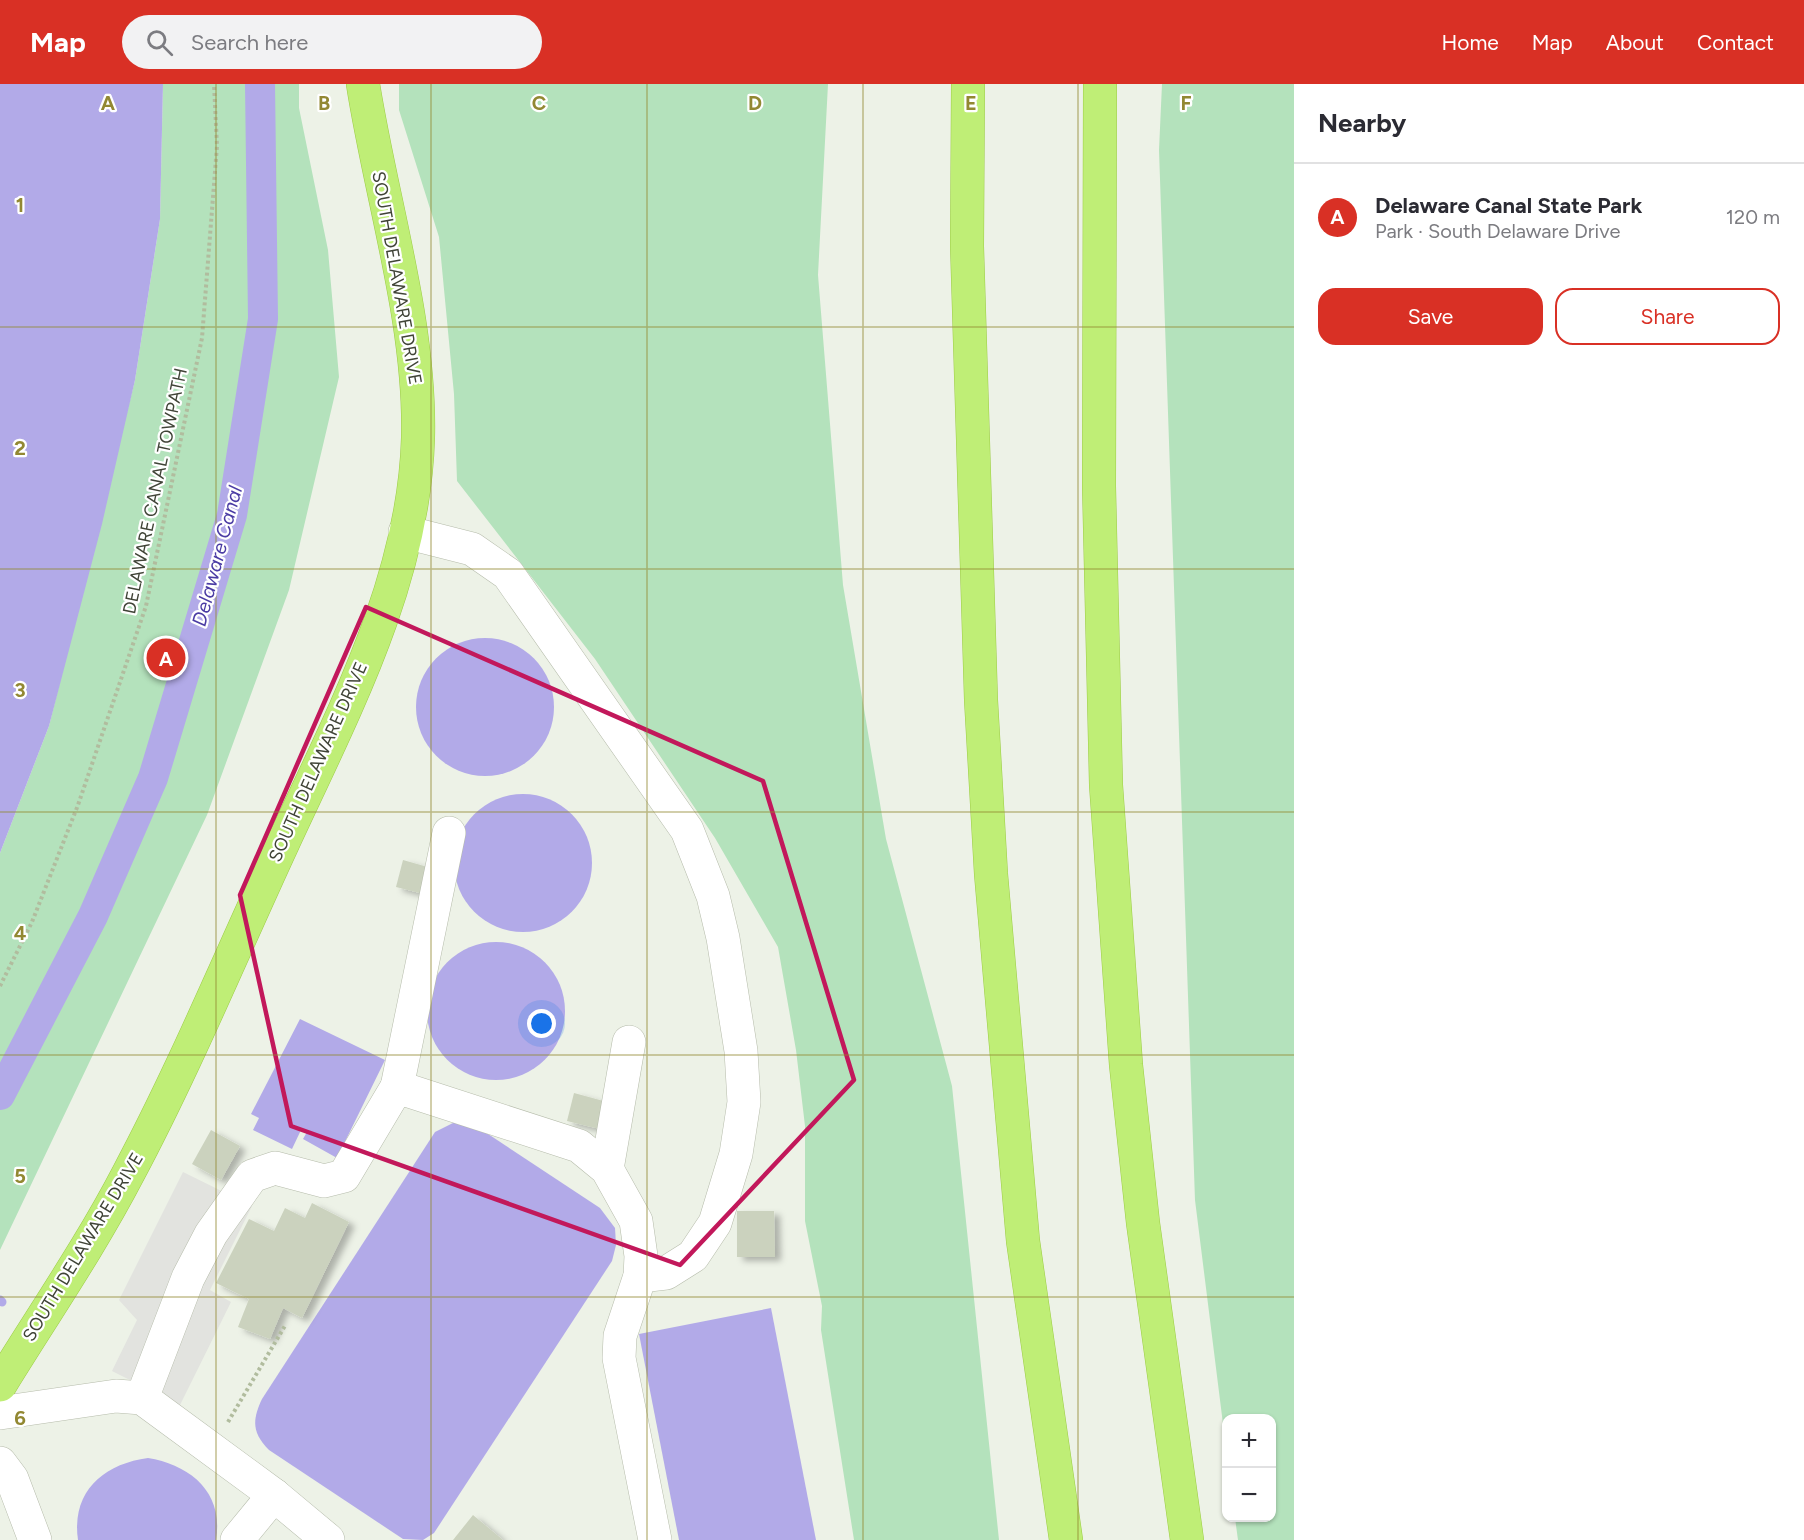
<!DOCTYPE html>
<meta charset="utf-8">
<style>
:root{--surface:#fff;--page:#f2f2f3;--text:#2b2b33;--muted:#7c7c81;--line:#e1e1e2;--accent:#d93025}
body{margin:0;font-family:Figtree,sans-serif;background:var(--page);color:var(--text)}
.controls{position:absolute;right:18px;bottom:18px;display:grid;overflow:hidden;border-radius:12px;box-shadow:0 2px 4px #0004}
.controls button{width:54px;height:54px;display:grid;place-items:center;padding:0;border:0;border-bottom:2px solid var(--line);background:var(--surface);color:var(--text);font:30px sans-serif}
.you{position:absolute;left:542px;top:940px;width:21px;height:21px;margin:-15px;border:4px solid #fff;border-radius:50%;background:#1a73e8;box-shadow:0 0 0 9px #1a73e833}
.badge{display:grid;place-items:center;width:39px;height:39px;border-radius:50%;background:var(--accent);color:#fff;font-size:20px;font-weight:700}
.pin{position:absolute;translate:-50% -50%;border:3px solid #fff;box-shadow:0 2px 6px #0006}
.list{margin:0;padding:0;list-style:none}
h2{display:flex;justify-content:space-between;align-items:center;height:78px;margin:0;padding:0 24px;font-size:26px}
h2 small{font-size:20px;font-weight:400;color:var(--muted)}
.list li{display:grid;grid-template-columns:39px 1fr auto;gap:18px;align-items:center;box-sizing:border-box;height:108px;padding:0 24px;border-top:2px solid var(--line)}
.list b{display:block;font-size:22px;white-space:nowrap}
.list p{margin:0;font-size:20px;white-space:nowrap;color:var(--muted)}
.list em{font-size:20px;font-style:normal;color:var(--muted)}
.actions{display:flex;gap:12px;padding:18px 24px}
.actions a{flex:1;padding:14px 0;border:2px solid var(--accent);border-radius:18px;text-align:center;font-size:21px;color:var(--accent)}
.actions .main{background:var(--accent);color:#fff}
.icon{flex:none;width:33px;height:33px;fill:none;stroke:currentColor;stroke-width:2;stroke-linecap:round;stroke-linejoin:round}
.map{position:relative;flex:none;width:1294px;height:1456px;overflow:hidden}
header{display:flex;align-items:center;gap:36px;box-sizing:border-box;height:84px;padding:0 30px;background:var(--accent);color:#fff}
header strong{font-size:28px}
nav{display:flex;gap:33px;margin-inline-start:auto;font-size:21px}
.search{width:420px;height:54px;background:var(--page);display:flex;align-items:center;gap:15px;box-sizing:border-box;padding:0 21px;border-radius:33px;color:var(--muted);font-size:22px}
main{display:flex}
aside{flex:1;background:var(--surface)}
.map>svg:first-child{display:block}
.green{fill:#b4e2bc}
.parking{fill:#e2e3df}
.water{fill:#b2aae8}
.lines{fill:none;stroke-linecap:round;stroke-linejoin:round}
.stream{stroke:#b2aae8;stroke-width:9}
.canal{stroke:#b2aae8;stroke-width:30}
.building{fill:#cbd2be;filter:url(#shadow)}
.minor-casing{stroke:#b6bcab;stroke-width:34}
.highway-casing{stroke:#9dcc47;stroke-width:34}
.path{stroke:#b1bc9e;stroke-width:4;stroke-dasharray:3 3;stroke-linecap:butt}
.minor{stroke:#fff;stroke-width:33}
.highway{stroke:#bfee76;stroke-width:33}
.marked{fill:none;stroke:#c2185b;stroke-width:4.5;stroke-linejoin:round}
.grid{fill:none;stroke:#928832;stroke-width:1.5;stroke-opacity:0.55}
.labels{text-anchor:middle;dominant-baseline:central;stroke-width:4.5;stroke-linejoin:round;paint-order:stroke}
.street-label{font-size:18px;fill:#404437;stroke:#fff}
.water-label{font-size:20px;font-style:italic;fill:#4b3ca4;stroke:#fff}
.grid-label{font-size:20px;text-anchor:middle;font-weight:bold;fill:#928832;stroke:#fff;stroke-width:4.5;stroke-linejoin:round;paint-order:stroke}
</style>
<header>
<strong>Map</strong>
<div class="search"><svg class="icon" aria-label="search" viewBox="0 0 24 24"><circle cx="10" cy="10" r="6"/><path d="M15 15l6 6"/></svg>Search here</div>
<nav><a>Home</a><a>Map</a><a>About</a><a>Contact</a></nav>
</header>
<main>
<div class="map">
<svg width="1294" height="1456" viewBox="0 0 1294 1456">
<defs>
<filter id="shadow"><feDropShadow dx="6" dy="4" stdDeviation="3" flood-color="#0004"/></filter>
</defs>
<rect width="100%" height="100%" fill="#edf2e7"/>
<g class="green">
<path d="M163 0H299V24L328 166 339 293 289 506 207 731 0 1166V769L49 642 135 296 160 135Z"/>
<path d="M399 0H828L818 191 843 501 886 755 952 1002 999 1456H854L821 1246 822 1222 805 1137V1042L796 966 778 863 715 754 595 575 457 397 454 310 439 153 399 26Z"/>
<path d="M1162 0H1294V1456H1238L1235 1434H1272V1334H1226V1364L1195 1116 1159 66Z"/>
</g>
<path class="parking" d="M183 1088 252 1122 210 1206 231 1218 180 1321 112 1287 137 1236 119 1216Z"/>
<g class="water">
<path d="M0 0H163L160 135 135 296 102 440 49 642 0 769Z"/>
<circle cx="485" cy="623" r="69"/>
<circle cx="523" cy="779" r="69"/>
<circle cx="496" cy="927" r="69"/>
<path d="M300 935 385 976 337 1074 303 1055 307 1048 301 1046 292 1065 253 1046 259 1034 251 1030Z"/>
<path d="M455 1038 479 1044 600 1124 615 1144 616 1161 612 1177 434 1449 423 1456 403 1455 269 1366C252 1349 252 1336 262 1315L435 1048Z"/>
<path d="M771 1224 816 1456H679L639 1250Z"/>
<path d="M148 1374C190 1381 224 1408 216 1456H78C71 1408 103 1380 148 1374Z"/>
</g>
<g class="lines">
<path class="stream" d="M0 1216 2 1218"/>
<path class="canal" d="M0 1011 93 832 153 694 232 431 263 235 260 0"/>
</g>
<g class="building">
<path d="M403 776 431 784 424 810 396 803Z"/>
<path d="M574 1009 607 1018 600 1045 567 1037Z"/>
<path d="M211 1046 240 1062 221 1096 192 1080Z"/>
<path d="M312 1119 349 1138 302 1234 283 1224 270 1255 238 1243 249 1215 216 1199 249 1135 274 1147 285 1124 305 1134Z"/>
<path d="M737 1127H774L775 1173H737Z"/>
<path d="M473 1431 503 1456H453Z"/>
</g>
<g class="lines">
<defs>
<g id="minor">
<path d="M405 448 472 465 508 490 687 746 713 812 723 854 741 967 744 1018 736 1070 715 1139 693 1172 666 1189 640 1192"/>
<path d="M397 1003 449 749"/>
<path d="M607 1085 629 958"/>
<path d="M142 1314 188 1194 211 1150 252 1092 275 1084 324 1097 344 1092 397 1003 579 1062 607 1085 636 1137 641 1172 640 1192 620 1252 619 1274 655 1456"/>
<path d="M0 1329 116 1312 142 1314 274 1411 328 1456"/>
<path d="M0 1379 12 1395 35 1456"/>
<path d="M237 1456 274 1411"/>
</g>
<g id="highway">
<path d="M968 0 967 162 981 616 991 790 1023 1157 1066 1456"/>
<path d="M1100 0 1099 402 1106 701 1126 981 1143 1139 1187 1456"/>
<path d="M0 1301C43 1231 90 1163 128 1090 185 983 232 869 283 759 342 631 414 498 418 354 421 238 381 115 363 0"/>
</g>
</defs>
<use href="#minor" class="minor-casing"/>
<use href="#highway" class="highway-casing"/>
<g class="path">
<path d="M0 902 32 838 78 721 146 522 202 254 217 62 214 0"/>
<path d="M228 1338 286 1240"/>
</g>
<use href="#minor" class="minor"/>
<use href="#highway" class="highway"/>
</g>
<path class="marked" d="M366 523 763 697 854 996 680 1181 291 1042 240 811Z"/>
<path class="grid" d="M216 0V1456M431 0V1456M647 0V1456M863 0V1456M1078 0V1456M0 243H1294M0 485H1294M0 728H1294M0 971H1294M0 1213H1294"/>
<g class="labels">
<g class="street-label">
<text transform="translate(397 194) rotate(80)">SOUTH DELAWARE DRIVE</text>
<text transform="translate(155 407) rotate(-78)">DELAWARE CANAL TOWPATH</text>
<text transform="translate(318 678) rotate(-66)">SOUTH DELAWARE DRIVE</text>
<text transform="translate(83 1163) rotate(-59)">SOUTH DELAWARE DRIVE</text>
</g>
<g class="water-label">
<text transform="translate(217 472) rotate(-75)">Delaware Canal</text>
</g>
</g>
<g class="grid-label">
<text x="108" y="26">A</text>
<text x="324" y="26">B</text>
<text x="539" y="26">C</text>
<text x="755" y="26">D</text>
<text x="971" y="26">E</text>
<text x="1186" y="26">F</text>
<text x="20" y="128">1</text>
<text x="20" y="371">2</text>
<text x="20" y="613">3</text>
<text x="20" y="856">4</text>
<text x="20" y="1099">5</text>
<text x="20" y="1341">6</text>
</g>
</svg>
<div class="controls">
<button>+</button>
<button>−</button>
</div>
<div class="you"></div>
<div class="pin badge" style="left:166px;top:574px">A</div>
</div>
<aside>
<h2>Nearby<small></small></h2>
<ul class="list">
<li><span class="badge">A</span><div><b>Delaware Canal State Park</b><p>Park · South Delaware Drive</p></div><em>120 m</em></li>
</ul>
<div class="actions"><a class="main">Save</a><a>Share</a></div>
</aside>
</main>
